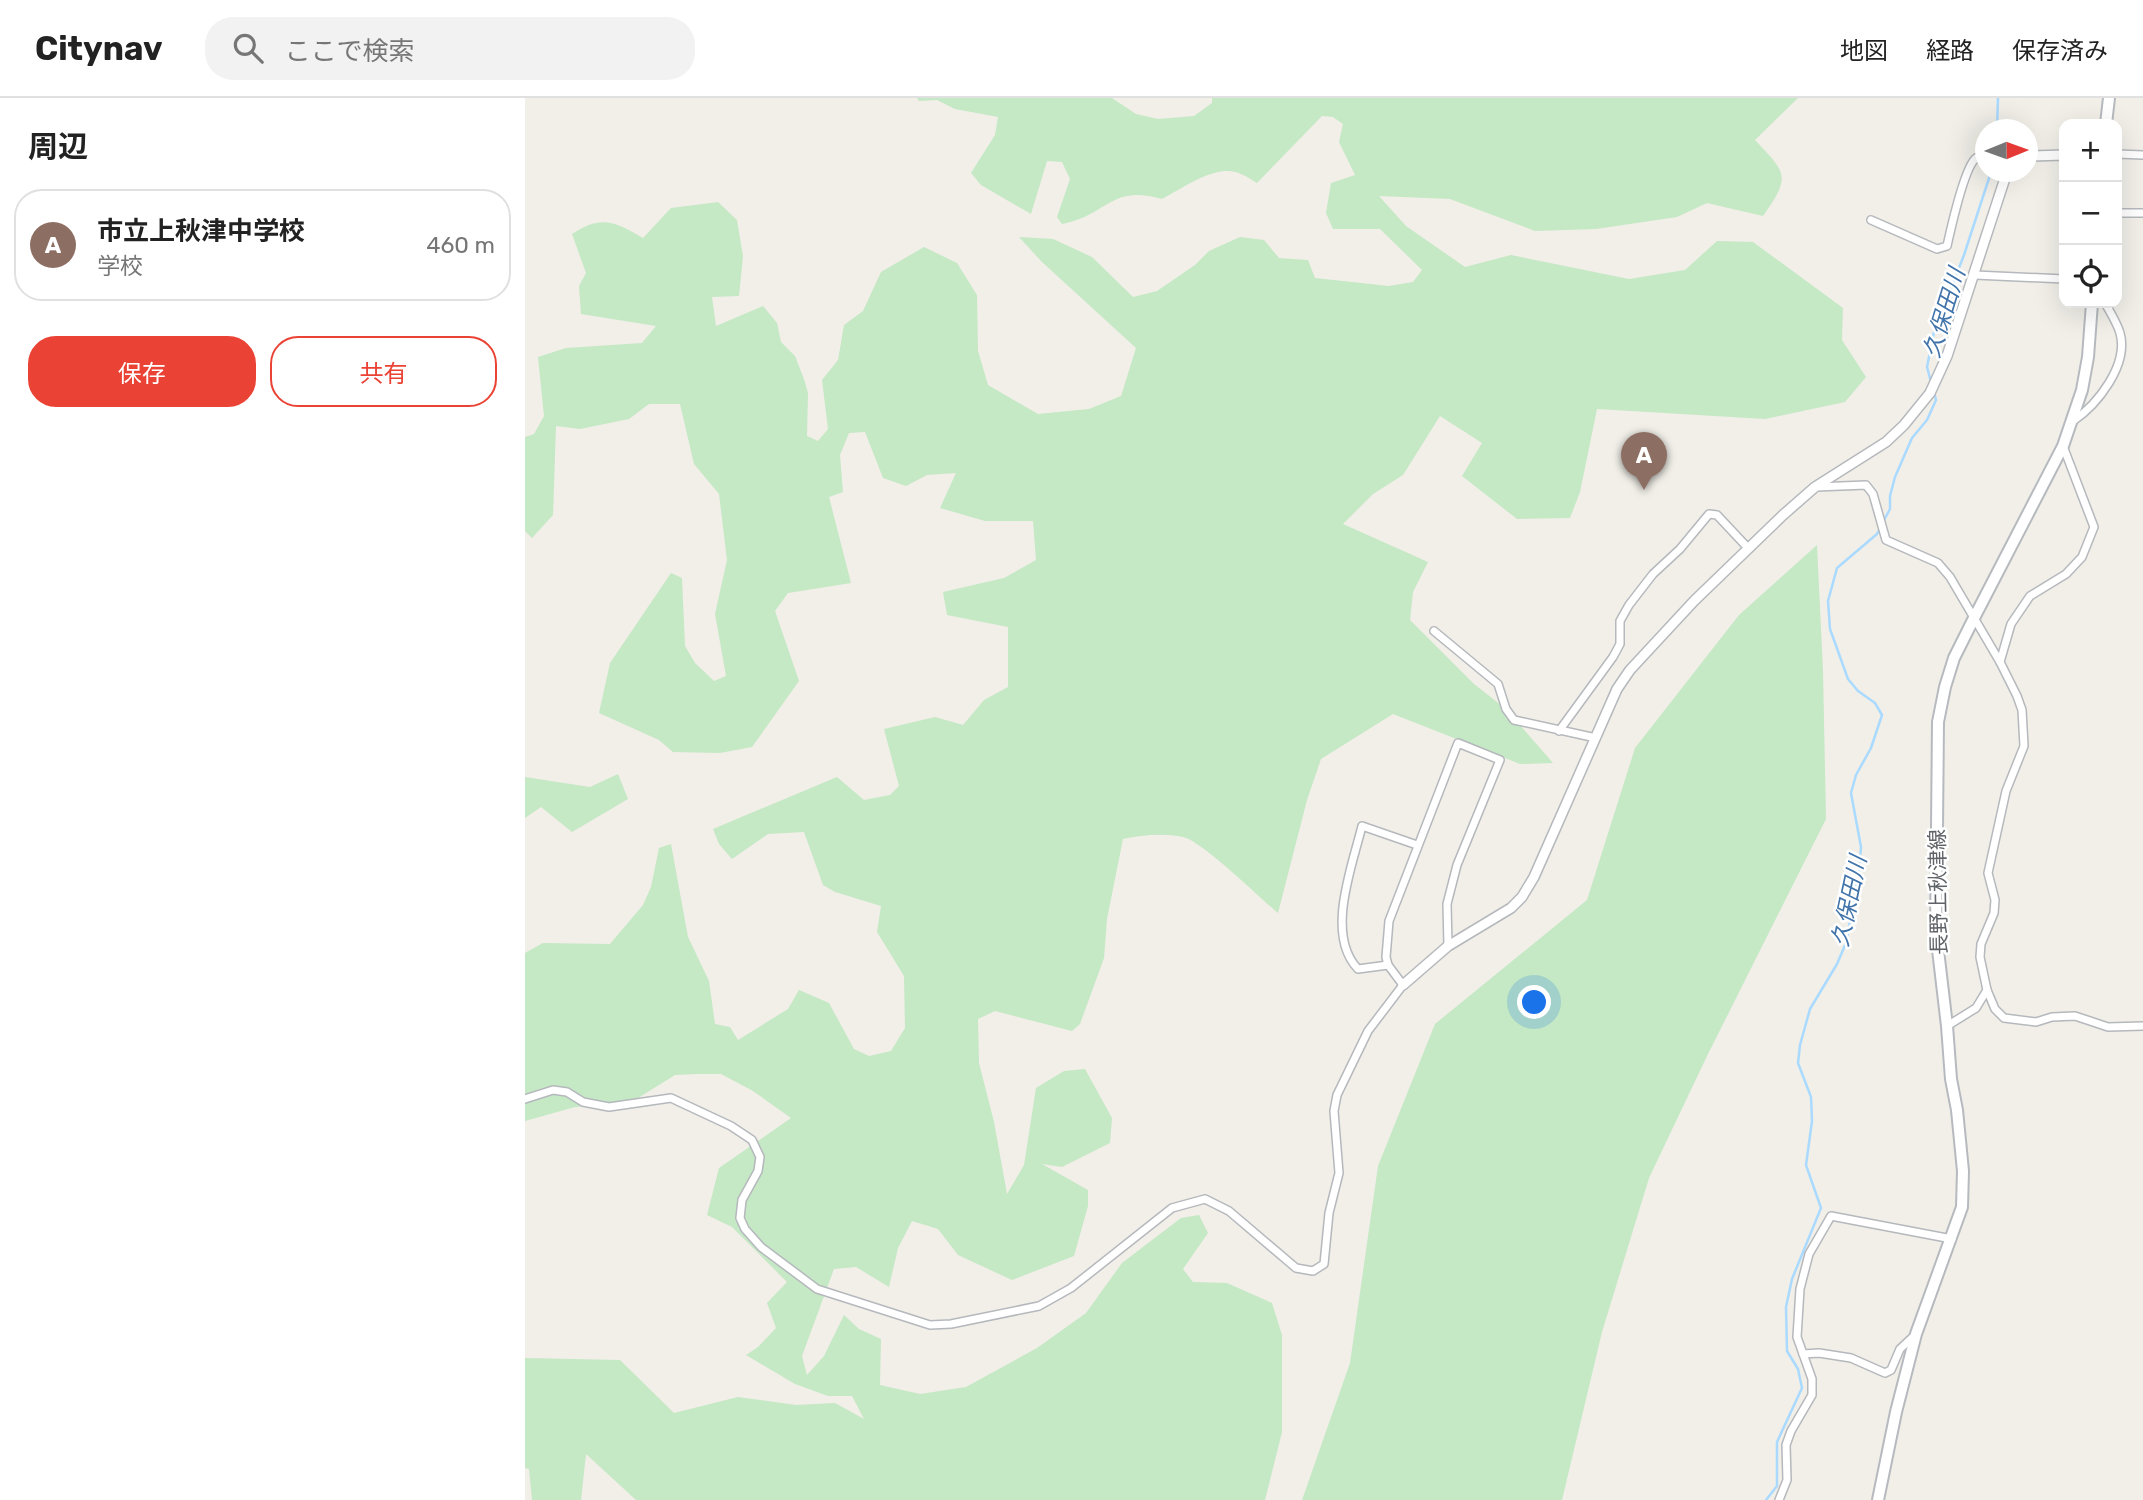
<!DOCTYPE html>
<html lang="ja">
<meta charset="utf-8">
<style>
:root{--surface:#fff;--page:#f2f2f2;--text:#222;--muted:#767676;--line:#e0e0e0;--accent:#ea4335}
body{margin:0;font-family:Rubik,"Noto Sans JP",sans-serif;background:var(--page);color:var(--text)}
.controls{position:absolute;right:21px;top:21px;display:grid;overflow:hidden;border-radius:14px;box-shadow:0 7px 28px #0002}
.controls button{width:63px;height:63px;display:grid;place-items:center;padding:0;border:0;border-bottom:2px solid var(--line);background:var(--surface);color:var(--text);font:35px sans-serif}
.compass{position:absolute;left:1450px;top:21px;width:63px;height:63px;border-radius:50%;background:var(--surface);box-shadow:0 7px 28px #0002;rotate:89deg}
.you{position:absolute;left:1010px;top:905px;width:24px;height:24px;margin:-18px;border:5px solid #fff;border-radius:50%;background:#1a73e8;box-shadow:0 0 0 10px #1a73e833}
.badge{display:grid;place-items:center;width:46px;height:46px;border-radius:50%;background:var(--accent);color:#fff;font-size:23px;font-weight:700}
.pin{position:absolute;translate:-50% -58px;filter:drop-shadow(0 2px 4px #0008)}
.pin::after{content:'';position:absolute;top:37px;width:24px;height:21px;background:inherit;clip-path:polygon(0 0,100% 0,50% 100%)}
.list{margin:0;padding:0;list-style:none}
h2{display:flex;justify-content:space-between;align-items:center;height:91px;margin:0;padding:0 28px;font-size:30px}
h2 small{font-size:23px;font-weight:400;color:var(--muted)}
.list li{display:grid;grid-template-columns:46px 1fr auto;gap:21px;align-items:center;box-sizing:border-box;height:112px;margin:0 14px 14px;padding:0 14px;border:2px solid var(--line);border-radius:28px}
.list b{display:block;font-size:26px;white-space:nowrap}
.list p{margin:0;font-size:23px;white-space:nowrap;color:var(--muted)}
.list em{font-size:23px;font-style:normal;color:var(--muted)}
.actions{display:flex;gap:14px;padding:21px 28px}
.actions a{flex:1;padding:16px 0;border:2px solid var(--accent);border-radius:28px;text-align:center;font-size:24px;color:var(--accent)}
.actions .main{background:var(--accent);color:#fff}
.icon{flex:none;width:38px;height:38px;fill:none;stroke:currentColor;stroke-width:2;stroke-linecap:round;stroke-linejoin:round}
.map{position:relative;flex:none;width:1618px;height:1402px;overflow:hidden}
header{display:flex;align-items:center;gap:42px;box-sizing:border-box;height:98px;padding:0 35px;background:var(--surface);border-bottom:2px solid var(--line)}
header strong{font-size:33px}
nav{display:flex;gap:38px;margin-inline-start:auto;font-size:24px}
.search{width:490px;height:63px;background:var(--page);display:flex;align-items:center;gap:18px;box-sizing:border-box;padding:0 24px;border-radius:28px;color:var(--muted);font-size:26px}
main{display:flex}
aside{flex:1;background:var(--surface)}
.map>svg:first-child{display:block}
.green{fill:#c5e8c5}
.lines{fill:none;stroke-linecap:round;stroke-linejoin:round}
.stream{stroke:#aadaff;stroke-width:2.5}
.minor-casing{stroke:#b5b8bc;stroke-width:10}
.tertiary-casing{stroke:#b5b8bc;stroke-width:12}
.secondary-casing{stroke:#b6babf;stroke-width:14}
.minor{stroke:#fff;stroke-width:7}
.tertiary{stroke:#fff;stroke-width:9}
.secondary{stroke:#fff;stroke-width:10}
.labels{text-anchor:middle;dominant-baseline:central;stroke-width:5;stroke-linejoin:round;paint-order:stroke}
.street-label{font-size:21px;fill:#5f6368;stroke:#fff}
.water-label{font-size:23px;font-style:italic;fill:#4174aa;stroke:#fff}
</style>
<header>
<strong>Citynav</strong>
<div class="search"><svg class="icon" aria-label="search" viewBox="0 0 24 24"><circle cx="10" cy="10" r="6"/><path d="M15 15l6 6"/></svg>ここで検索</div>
<nav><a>地図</a><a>経路</a><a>保存済み</a></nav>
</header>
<main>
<aside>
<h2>周辺<small></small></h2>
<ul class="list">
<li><span class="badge" style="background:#8d6e63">A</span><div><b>市立上秋津中学校</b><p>学校</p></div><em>460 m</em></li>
</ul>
<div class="actions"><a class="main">保存</a><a>共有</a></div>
</aside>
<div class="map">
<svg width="1618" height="1402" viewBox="0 0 1618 1402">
<rect width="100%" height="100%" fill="#f1efe8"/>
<g class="green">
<path d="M392 0H587L611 16 633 21 669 18 687 5V0H1273L1230 42C1262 76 1266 78 1238 118L1182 105 1152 119 1071 131 1010 133 925 101 854 98 881 128 940 169 986 157 1104 181 1160 172 1192 143 1228 144 1318 210 1317 242 1341 279 1320 304 1240 321 1072 311 1055 394 1045 420 992 421 937 378 957 345 915 318 878 377 848 396 818 426 903 464 888 494 885 522 949 586 981 611 1028 665 995 666 868 616 796 661 782 702 753 815C735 800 677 743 658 739 639 735 616 737 598 741L582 821 579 860 555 926 547 933 470 913 453 921 454 965 469 1024 482 1096 499 1067 511 990 539 973 560 971 587 1020 585 1045 537 1069 517 1066 563 1092V1108L549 1158 487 1182 433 1157 413 1131 387 1123 373 1150 364 1189 331 1169 309 1171 277 1258 282 1277 299 1258 319 1217 334 1231 356 1241 355 1287 395 1296 441 1289 512 1250 561 1215 597 1165 656 1120 674 1117 683 1135 658 1171 668 1184 702 1185 747 1205 757 1237V1334L740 1402H111L61 1356 56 1402H7L4 1371 0 1370V1260L95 1262 149 1315 213 1299 271 1307 310 1305 339 1321 327 1298H303L270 1286 221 1257 233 1249 251 1230 242 1205 262 1184 207 1129 182 1117 194 1070 266 1020 228 993 196 976H172L150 977 105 1005 50 1009 0 1023V855L18 845 85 846 118 807 126 789 134 750 146 746 163 839 184 883 190 926 205 929 213 942 263 911 274 892 304 905 329 951 344 958 366 953 380 930 379 878 352 834 356 808 310 794 298 787 279 734 243 736 207 761 194 746 188 731 312 679 339 702 365 697 374 688 359 631 410 619 438 627 459 602 483 589V529L422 517 418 494 479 480 511 462 508 423H460L415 410 431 375 402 377 381 388 358 380 340 334 324 335 315 357 318 394 304 399 326 485 263 495 250 513 274 583 227 649 195 655 148 654 134 642 74 615 85 565 146 475 157 480 160 548 170 565 189 583 201 578 190 516 202 462 194 396 169 366 155 306H124L104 321 55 331 31 328 28 417 7 440 0 433V339L9 336 19 318 13 259 41 250 117 245 131 228 56 216 54 188 61 175 47 136C76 117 89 123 118 140L146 110 193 104 212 122 218 158 214 198 187 199 191 228 238 208 252 225 256 244 270 258 279 281 283 295 282 338 293 343 303 331 297 282 313 262 319 227 338 213 356 174 399 149 432 165 452 197 453 253 463 287 513 316 564 311 596 298 611 250 517 164 494 139 528 141 567 159 608 199 632 193 670 167 684 153 715 139 739 142 754 160 783 162 790 180 864 188 888 184 897 172 855 131H808L801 115 806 85 830 77 814 44 818 26 808 19 797 18 732 85C723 79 712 72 700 73 678 75 656 91 637 101 585 86 582 118 537 126L532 119 545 81 537 64 522 63 506 116 456 87 446 75 470 37 473 19 430 11 412 2 394 3Z"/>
<path d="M1292 447 1298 573 1301 721 1182 958 1124 1080 1077 1234 1037 1402H777L825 1265 853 1068 910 926 1062 802 1110 650 1214 517Z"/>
<path d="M93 676 103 701 47 734 16 709 0 720V679L65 689Z"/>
</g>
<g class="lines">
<g class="stream">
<path d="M1472 32 1473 0"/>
<path d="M1406 284 1402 269 1409 234 1439 157 1466 74"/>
<path d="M1358 424 1365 411V398L1370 379 1387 340 1402 322 1411 302 1409 294"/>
<path d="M1241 1402 1252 1388V1344L1277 1290 1273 1271 1262 1253 1261 1209 1267 1181 1296 1110 1281 1067 1287 1023 1286 999 1273 965 1275 947 1285 911 1312 866 1321 845 1334 775 1336 749 1326 695 1331 677 1346 650 1357 617 1350 605 1333 593 1323 581 1305 531 1303 503 1312 470 1352 436 1355 430"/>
</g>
<defs>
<g id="minor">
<path d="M1592 56 1618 57"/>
<path d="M1592 115H1618"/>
<path d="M1346 122 1412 151 1422 148C1426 130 1439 72 1450 61 1454 57 1455 59 1461 59"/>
<path d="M1450 177 1539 181"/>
<path d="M1548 323C1572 307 1604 267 1595 235 1592 225 1585 214 1580 205"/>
<path d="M1538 348 1569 429 1557 459 1541 476 1505 498 1486 526 1475 564 1492 598 1497 612 1499 648 1481 693 1463 775 1470 802 1469 815 1456 846 1455 859 1462 892 1470 911 1479 920 1511 924 1527 919 1550 918 1583 929 1618 928"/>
<path d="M1291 389 1341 387 1348 396 1361 442 1413 465 1425 479 1475 564"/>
<path d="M909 533 973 586 981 611 989 622 1071 640"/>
<path d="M1034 633 1088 559 1095 546V523L1104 507 1128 476 1155 451 1184 416 1192 417 1223 450"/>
<path d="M863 867 833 871C800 837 827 769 837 728L892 747"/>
<path d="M1422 928 1451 910 1462 892"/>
<path d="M0 1001 28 992 42 994 58 1004 84 1009 146 1000 206 1028 227 1042 235 1059 233 1073 217 1102 215 1120 220 1131 236 1149 292 1191 405 1227 426 1226 514 1208 546 1190 647 1110 680 1101 704 1113 771 1170 788 1173 799 1166 804 1115 814 1075 809 1013 812 997 843 933 878 887 863 867 861 859 864 823 933 645 975 662 932 767 922 806 923 848"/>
<path d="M1278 1256 1294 1255 1326 1260 1360 1275 1366 1272 1375 1251 1390 1237"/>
<path d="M1254 1402 1262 1382 1261 1347 1266 1333 1287 1297V1281L1272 1239 1275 1191 1284 1156 1306 1118 1427 1141"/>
</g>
<g id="tertiary">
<path d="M1503 58 1539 57"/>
<path d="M878 887 923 848 986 810 997 799 1009 779 1092 591 1105 572 1169 503 1258 417 1290 389 1361 344 1379 327 1405 295 1422 258 1482 74"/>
</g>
<g id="secondary">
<path d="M1581 26 1584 0"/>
<path d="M1353 1402 1371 1314 1391 1236 1437 1109 1438 1073 1432 1012 1426 981 1422 928 1411 835 1413 624 1420 589 1429 560 1449 520 1538 348 1557 292 1563 259 1567 205"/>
</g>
</defs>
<use href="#minor" class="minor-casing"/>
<use href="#tertiary" class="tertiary-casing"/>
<use href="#secondary" class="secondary-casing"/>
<use href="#minor" class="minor"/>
<use href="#tertiary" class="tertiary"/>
<use href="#secondary" class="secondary"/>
</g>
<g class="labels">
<g class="street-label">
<text transform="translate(1413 794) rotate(-91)">長野上秋津線</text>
</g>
<g class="water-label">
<text transform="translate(1419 215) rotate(-73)">久保田川</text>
<text transform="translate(1324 803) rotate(-78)">久保田川</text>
</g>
</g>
</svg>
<div class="controls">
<button>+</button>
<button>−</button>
<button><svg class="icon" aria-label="locate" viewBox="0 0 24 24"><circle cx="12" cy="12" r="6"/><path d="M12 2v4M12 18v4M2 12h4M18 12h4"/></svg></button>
</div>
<svg class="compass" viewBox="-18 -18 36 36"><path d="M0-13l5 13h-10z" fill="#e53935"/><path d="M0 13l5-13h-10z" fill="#767676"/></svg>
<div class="you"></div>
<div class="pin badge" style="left:1119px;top:392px;background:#8d6e63">A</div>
</div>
</main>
